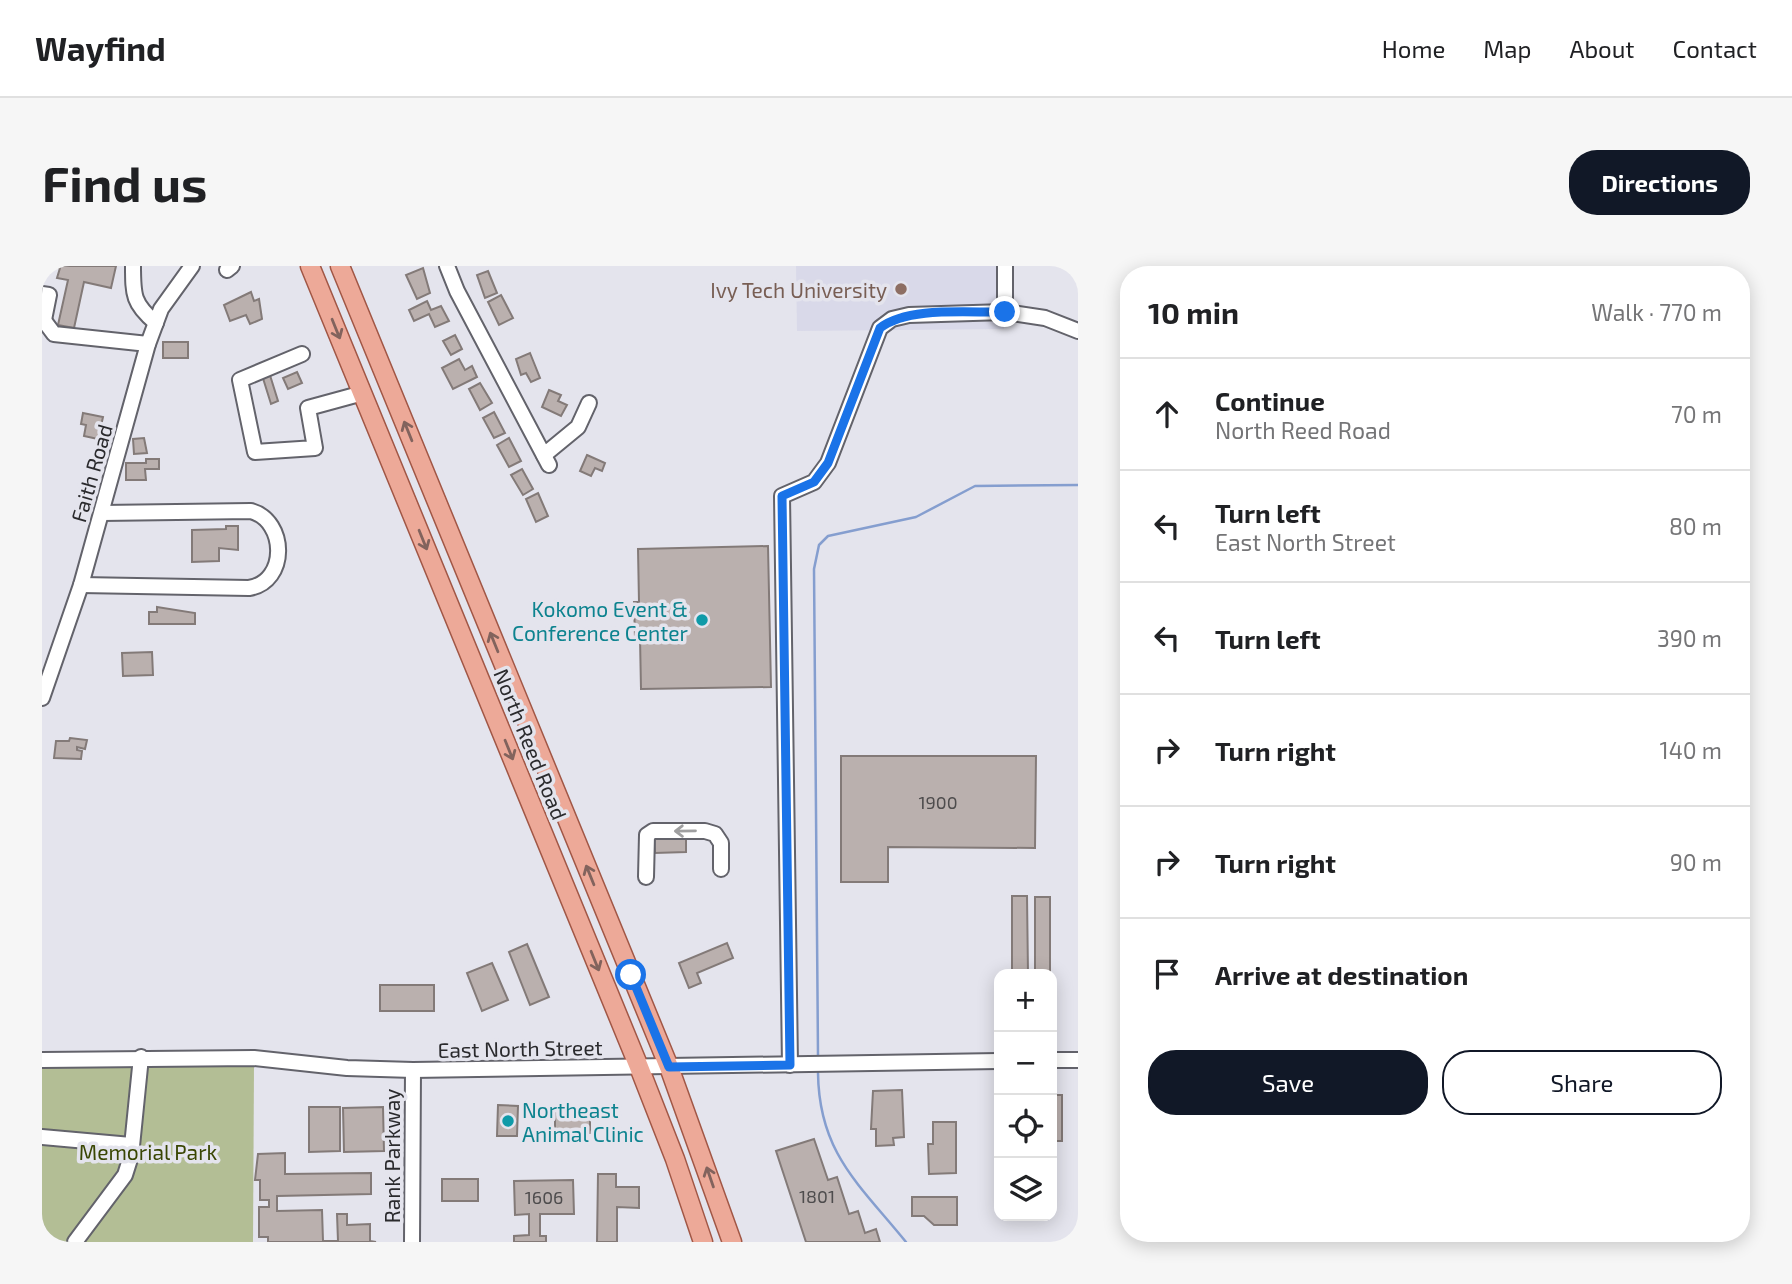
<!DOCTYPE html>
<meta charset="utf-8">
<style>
:root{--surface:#fff;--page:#f6f6f6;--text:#202124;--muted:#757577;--line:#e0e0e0;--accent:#111827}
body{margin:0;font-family:"Exo 2",sans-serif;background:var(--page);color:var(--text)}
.controls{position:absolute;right:21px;bottom:21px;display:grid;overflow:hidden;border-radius:14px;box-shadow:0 4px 18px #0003}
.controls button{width:63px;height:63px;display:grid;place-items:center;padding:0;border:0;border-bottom:2px solid var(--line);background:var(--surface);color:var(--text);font:35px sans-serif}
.stop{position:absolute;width:21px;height:21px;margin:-16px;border:5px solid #1a73e8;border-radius:50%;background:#fff}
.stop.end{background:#1a73e8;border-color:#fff;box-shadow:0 2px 7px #0008}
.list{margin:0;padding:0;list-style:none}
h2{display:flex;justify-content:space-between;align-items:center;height:91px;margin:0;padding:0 28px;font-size:30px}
h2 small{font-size:23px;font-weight:400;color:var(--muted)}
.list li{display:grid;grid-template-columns:46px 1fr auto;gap:21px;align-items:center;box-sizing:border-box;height:112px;padding:0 28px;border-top:2px solid var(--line)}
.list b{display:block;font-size:26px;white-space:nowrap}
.list p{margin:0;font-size:23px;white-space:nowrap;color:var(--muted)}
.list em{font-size:23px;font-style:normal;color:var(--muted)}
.actions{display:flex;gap:14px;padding:21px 28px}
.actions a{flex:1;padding:16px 0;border:2px solid var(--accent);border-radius:28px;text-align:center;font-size:24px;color:var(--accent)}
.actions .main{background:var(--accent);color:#fff}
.icon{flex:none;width:38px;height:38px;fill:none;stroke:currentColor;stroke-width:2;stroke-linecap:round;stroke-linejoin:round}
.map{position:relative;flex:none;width:1036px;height:976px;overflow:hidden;border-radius:28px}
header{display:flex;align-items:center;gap:42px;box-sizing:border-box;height:98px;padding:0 35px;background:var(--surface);border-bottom:2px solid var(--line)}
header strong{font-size:33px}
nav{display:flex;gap:38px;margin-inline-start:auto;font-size:24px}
.intro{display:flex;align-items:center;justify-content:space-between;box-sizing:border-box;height:168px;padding:0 42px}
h1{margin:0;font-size:49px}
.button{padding:18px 32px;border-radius:28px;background:var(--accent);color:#fff;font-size:24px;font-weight:700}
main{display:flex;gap:42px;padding:0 42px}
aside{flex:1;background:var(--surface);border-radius:28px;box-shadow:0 4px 18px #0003}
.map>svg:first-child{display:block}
.built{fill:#d9d9e9}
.green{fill:#b3be95}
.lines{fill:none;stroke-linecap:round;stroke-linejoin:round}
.stream{stroke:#859ecf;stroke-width:2.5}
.building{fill:#bab0ae;stroke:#837a78;stroke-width:2}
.minor-casing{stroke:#63636b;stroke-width:18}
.major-casing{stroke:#a15746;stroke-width:21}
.minor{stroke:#fff;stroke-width:14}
.major{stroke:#eda998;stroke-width:18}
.oneway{stroke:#82635d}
.oneway2{stroke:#9f9fa0}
.route{stroke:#1a73e8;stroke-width:9}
.education-dot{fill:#8d6e63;stroke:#e4e4ed;stroke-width:2.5}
.culture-dot{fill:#0f9aa8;stroke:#e4e4ed;stroke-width:2.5}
.labels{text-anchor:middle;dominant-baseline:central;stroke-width:7;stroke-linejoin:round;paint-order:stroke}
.number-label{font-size:18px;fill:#4e4c4d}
.education-label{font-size:21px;fill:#785e54;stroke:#e4e4ed;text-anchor:end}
.street-label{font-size:21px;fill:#2a2a2d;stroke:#e4e4ed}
.culture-label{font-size:21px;fill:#0d838f;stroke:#e4e4ed;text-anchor:end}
.park-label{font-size:21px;fill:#394603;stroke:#e4e4ed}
</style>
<header>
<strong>Wayfind</strong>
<nav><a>Home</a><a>Map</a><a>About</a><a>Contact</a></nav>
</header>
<div class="intro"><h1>Find us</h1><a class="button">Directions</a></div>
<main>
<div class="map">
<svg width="1036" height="976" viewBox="0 0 1036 976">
<rect width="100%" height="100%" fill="#e4e4ed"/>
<path class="built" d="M754 0H963L962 63 755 65Z"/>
<path class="green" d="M0 798 212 799 211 976H0Z"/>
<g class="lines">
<g class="stream">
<path d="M776 789 772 303 777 279 786 270 874 251 933 220 1036 219"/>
<path d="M776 807C777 887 817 918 864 976"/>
</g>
</g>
<g class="building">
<path d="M10 0H74L69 22 42 16 32 62 16 59 26 14 15 12 18 2Z"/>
<path d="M381 2 388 27 375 33 364 9Z"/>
<path d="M446 5 455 27 443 32 435 9Z"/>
<path d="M209 26 212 35 217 33 220 53 208 58 204 49 188 55 182 39Z"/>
<path d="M459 29 471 52 457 59 446 36Z"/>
<path d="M385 35 389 44 399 40 407 55 393 61 387 48 372 55 367 44Z"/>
<path d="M413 69 420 83 409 89 401 75Z"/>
<rect x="121" y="76" width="25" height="16"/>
<path d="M488 87 498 112 489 116 484 107 479 109 474 93Z"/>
<path d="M417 93 423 104 430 100 435 111 411 123 400 102Z"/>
<path d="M227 106 236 135 229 138 220 109Z"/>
<path d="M255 106 260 117 246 123 241 112Z"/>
<path d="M438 117 450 137 438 144 427 123Z"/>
<path d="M507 124 519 129 516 135 525 139 519 150 500 141Z"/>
<path d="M452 146 463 167 452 172 441 152Z"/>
<path d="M41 147 61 151 56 173 42 170 44 159 39 158Z"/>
<path d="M102 172 105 187 92 188 91 173Z"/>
<path d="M467 172 479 195 467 201 455 179Z"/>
<path d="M545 189 563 197 560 205 553 202 549 210 538 205Z"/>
<path d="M104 193H117V203H103L104 214H84V197H104Z"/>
<path d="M480 203 491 223 481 229 469 209Z"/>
<path d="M496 227 506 250 494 256 484 233Z"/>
<path d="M184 260H196V284L177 282V295L150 296V264L184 263Z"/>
<path d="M726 280 729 421 599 423 598 372H593L592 336H597L596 283Z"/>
<path d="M115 341 153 347V358H107V346H115Z"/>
<path d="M110 386 111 409 81 410 80 387Z"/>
<path d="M28 472 45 474 43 483 35 481V484L40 485 39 493 12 492 14 475H27Z"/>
<path d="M799 490H994L993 582 846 581V616H799Z"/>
<path d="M644 569V586L613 587 612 570Z"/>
<path d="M970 630H985L986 708H970Z"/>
<rect x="993" y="631" width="15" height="77"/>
<path d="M685 677 691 692 655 707 659 717 647 722 637 697Z"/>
<path d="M485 678 507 731 488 739 467 686Z"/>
<path d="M450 697 466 734 440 745 425 707Z"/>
<rect x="338" y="719" width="54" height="26"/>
<path d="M860 824 862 871 851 872 852 879 834 880V863H829L831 825Z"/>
<rect x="1010" y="829" width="10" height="46"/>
<path d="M456 839 476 840 475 870H455Z"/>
<path d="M513 840 548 841V867L513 866Z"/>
<path d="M267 841H298V885L267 886Z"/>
<path d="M341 841 342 885 302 886 301 842Z"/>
<path d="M891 856H914V907L887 908 886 878H891Z"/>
<path d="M772 873 786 914 795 911 807 948 816 945 823 967 834 963 838 976H764L734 885Z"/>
<path d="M243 887V908L329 907V928L235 930V945L280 944 281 975H296L295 948H305V959L328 958V975L334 976H226V971H217V941H227V934H218V914H213L216 888Z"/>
<path d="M556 908H574V921H597V942L575 941V976H555Z"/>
<rect x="400" y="913" width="36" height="22"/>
<path d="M531 914 532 948H498V970H504V976H472V970L487 969V948L473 949 472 915Z"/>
<path d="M870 931H915V959H892L882 950H870Z"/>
</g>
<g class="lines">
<defs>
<g id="minor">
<path d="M91 0C91 29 91 38 114 57"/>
<path d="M405 0 415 25 507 199"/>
<path d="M963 0V46"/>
<path d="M185 4 190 0"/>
<path d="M0 28 7 29 2 54"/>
<path d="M0 52 12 68 106 78"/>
<path d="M260 88 198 114 213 186 273 182 266 142 321 127"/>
<path d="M502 189 536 161 547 137"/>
<path d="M39 319 207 322C246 316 245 255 209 245L60 247"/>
<path d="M0 432 39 319 106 78 119 43 150 0"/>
<path d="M604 611 605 569 611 565H663L673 568 679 577V603"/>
<path d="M0 794 212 792 305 802 371 804 957 795"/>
<path d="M1010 794H1036"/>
<path d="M748 799 740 230 772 216 786 197 838 62 850 53 867 49 963 46 1003 52 1036 65"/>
<path d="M0 871 89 879"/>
<path d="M33 976 83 909 89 890 99 791"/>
<path d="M370 976 371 804"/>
</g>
<g id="major">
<path d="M268 0 597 801 633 893 661 976"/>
<path d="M298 0 627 801 690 976"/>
</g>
</defs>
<use href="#minor" class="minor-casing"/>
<use href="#major" class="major-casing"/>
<use href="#minor" class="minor"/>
<use href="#major" class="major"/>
</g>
<defs><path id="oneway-shaft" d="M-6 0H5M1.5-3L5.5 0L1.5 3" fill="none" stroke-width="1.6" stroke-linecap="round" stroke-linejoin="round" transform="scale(1.75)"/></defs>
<g class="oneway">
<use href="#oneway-shaft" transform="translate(294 63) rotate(68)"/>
<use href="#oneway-shaft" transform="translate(366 165) rotate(-112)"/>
<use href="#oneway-shaft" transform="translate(381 274) rotate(68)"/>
<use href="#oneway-shaft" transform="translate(452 376) rotate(-112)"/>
<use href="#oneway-shaft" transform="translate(467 484) rotate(68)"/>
<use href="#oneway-shaft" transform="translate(548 609) rotate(-112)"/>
<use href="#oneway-shaft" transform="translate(553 695) rotate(68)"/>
<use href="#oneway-shaft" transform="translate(668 911) rotate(-109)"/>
</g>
<use class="oneway2" href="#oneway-shaft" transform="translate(643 565) rotate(179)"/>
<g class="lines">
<path class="route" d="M589 709 627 801 748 799 740 230 772 216 786 197 838 62C866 40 927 47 963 46"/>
</g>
<circle class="education-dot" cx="859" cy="23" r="7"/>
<g class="culture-dot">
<circle cx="660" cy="354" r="7"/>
<circle cx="466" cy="855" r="7"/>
</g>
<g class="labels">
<g class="number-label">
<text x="896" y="536">1900</text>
<text x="775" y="930">1801</text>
<text x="502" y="931">1606</text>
</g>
<g class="education-label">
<text x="845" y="23">Ivy Tech University</text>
</g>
<g class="street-label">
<text transform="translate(49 207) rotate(-74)">Faith Road</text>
<text transform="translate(489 478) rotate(68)">North Reed Road</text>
<text transform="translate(478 782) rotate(-1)">East North Street</text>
<text transform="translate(349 890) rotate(-90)">Rank Parkway</text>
</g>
<g class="culture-label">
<text x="646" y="342">Kokomo Event &amp;<tspan x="646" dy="24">Conference Center</tspan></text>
<text x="480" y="843" text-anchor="start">Northeast<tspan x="480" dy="24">Animal Clinic</tspan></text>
</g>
<g class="park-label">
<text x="106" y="885">Memorial Park</text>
</g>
</g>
</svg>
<div class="controls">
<button>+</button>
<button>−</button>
<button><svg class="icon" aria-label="locate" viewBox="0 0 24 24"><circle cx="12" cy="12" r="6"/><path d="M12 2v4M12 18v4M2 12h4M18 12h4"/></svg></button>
<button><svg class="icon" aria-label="layers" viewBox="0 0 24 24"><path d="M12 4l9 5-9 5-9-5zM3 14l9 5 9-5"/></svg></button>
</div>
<div class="stop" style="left:589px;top:709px"></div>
<div class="stop end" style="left:963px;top:46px"></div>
</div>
<aside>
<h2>10 min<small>Walk · 770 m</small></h2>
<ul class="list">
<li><svg class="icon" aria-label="ahead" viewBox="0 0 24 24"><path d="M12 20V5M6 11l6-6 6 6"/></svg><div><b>Continue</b><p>North Reed Road</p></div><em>70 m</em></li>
<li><svg class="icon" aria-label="left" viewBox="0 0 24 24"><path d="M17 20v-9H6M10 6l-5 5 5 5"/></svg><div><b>Turn left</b><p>East North Street</p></div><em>80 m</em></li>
<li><svg class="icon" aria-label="left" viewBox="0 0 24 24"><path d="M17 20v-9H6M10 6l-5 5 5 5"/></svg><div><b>Turn left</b></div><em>390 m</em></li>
<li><svg class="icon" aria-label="right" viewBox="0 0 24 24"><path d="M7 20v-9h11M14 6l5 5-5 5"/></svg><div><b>Turn right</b></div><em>140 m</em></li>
<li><svg class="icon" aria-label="right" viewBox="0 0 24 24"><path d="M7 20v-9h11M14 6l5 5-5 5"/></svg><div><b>Turn right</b></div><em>90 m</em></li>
<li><svg class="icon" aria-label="arrive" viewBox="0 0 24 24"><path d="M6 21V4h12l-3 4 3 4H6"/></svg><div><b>Arrive at destination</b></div></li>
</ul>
<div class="actions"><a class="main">Save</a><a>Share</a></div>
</aside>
</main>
